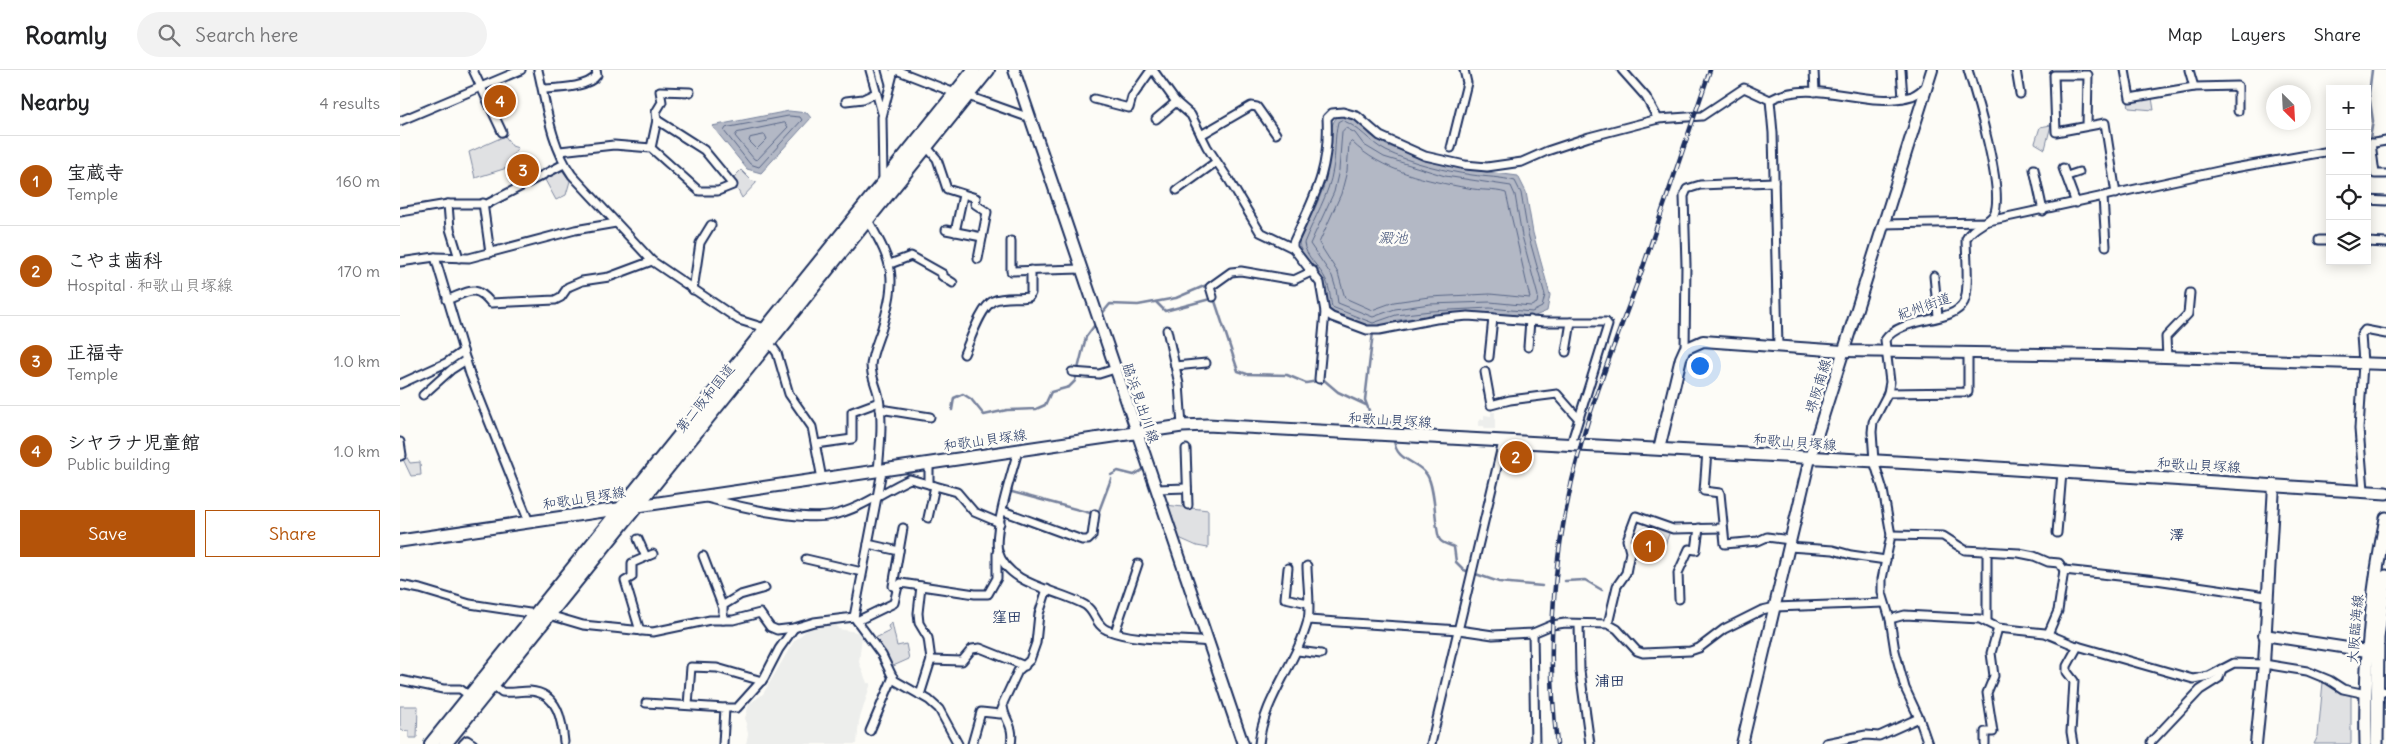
<!DOCTYPE html>
<meta charset="utf-8">
<style>
:root{--surface:#fff;--page:#f2f2f2;--text:#202124;--muted:#757577;--line:#e0e0e0;--accent:#b45309}
body{margin:0;font-family:Delius,"Klee One",sans-serif;background:var(--page);color:var(--text)}
.controls{position:absolute;right:15px;top:15px;display:grid;overflow:hidden;border-radius:0px;box-shadow:0 2px 12px #0003}
.controls button{width:45px;height:45px;display:grid;place-items:center;padding:0;border:0;border-bottom:1px solid var(--line);background:var(--surface);color:var(--text);font:25px sans-serif}
.compass{position:absolute;left:1866px;top:15px;width:45px;height:45px;border-radius:50%;background:var(--surface);box-shadow:0 2px 12px #0003;rotate:156deg}
.you{position:absolute;left:1299px;top:295px;width:18px;height:18px;margin:-12px;border:4px solid #fff;border-radius:50%;background:#1a73e8;box-shadow:0 0 0 8px #1a73e833}
.badge{display:grid;place-items:center;width:32px;height:32px;border-radius:50%;background:var(--accent);color:#fff;font-size:16px;font-weight:700}
.pin{position:absolute;translate:-50% -50%;border:2px solid #fff;box-shadow:0 1px 5px #0006}
.list{margin:0;padding:0;list-style:none}
h2{display:flex;justify-content:space-between;align-items:center;height:65px;margin:0;padding:0 20px;font-size:21px}
h2 small{font-size:16px;font-weight:400;color:var(--muted)}
.list li{display:grid;grid-template-columns:32px 1fr auto;gap:15px;align-items:center;box-sizing:border-box;height:90px;padding:0 20px;border-top:1px solid var(--line)}
.list b{display:block;font-size:19px;white-space:nowrap}
.list p{margin:0;font-size:16px;white-space:nowrap;color:var(--muted)}
.list em{font-size:16px;font-style:normal;color:var(--muted)}
.actions{display:flex;gap:10px;padding:15px 20px}
.actions a{flex:1;padding:11px 0;border:1px solid var(--accent);border-radius:0px;text-align:center;font-size:18px;color:var(--accent)}
.actions .main{background:var(--accent);color:#fff}
.icon{flex:none;width:28px;height:28px;fill:none;stroke:currentColor;stroke-width:2;stroke-linecap:round;stroke-linejoin:round}
.map{position:relative;flex:none;width:1986px;height:674px;overflow:hidden}
header{display:flex;align-items:center;gap:30px;box-sizing:border-box;height:70px;padding:0 25px;background:var(--surface);border-bottom:1px solid var(--line)}
header strong{font-size:24px}
nav{display:flex;gap:28px;margin-inline-start:auto;font-size:18px}
.search{width:350px;height:45px;background:var(--page);display:flex;align-items:center;gap:12px;box-sizing:border-box;padding:0 18px;border-radius:28px;color:var(--muted);font-size:19px}
main{display:flex}
aside{flex:1;background:var(--surface)}
.map>svg:first-child{display:block}
.built{fill:#edeeec}
.green{fill:#e0e1e3;stroke:#7e88a0}
.water{fill:#b3b8c5;stroke:#76819c}
.lines{fill:none;stroke-linecap:round;stroke-linejoin:round}
.shore{stroke:#586687;stroke-width:1}
.stream{stroke:#76819c;stroke-width:2.5}
.street-casing{stroke:#1b2f5e;stroke-width:11}
.secondary-casing{stroke:#1b2f5e;stroke-width:14}
.primary-casing{stroke:#1b2f5e;stroke-width:15}
.highway-casing{stroke:#1b2f5e;stroke-width:16}
.street{stroke:#fdfcf7;stroke-width:7}
.secondary{stroke:#fdfcf7;stroke-width:10}
.primary{stroke:#fdfcf7;stroke-width:11}
.highway{stroke:#fdfcf7;stroke-width:12}
.rail-casing{stroke:#1b2f5e;stroke-width:4.5}
.rail{stroke:#fdfcf7;stroke-width:2.5;stroke-dasharray:8;stroke-linecap:butt}
.labels{text-anchor:middle;dominant-baseline:central;stroke-width:5;stroke-linejoin:round;paint-order:stroke}
.street-label{font-size:14px;fill:#1b2f5e;stroke:#fdfcf7}
.water-label{font-size:15px;font-style:italic;fill:#49587d;stroke:#fdfcf7}
.neighbourhood-label{font-size:15px;font-weight:bold;fill:#1b2f5e;stroke:#fdfcf7}
</style>
<header>
<strong>Roamly</strong>
<div class="search"><svg class="icon" aria-label="search" viewBox="0 0 24 24"><circle cx="10" cy="10" r="6"/><path d="M15 15l6 6"/></svg>Search here</div>
<nav><a>Map</a><a>Layers</a><a>Share</a></nav>
</header>
<main>
<aside>
<h2>Nearby<small>4 results</small></h2>
<ul class="list">
<li><span class="badge">1</span><div><b>宝蔵寺</b><p>Temple</p></div><em>160 m</em></li>
<li><span class="badge">2</span><div><b>こやま歯科</b><p>Hospital · 和歌山貝塚線</p></div><em>170 m</em></li>
<li><span class="badge">3</span><div><b>正福寺</b><p>Temple</p></div><em>1.0 km</em></li>
<li><span class="badge">4</span><div><b>シヤラナ児童館</b><p>Public building</p></div><em>1.0 km</em></li>
</ul>
<div class="actions"><a class="main">Save</a><a>Share</a></div>
</aside>
<div class="map">
<svg width="1986" height="674" viewBox="0 0 1986 674">
<rect width="100%" height="100%" fill="#fdfcf7"/>
<filter id="ink" filterUnits="userSpaceOnUse"><feTurbulence type="fractalNoise" baseFrequency=".02" numOctaves="2"/><feDisplacementMap in="SourceGraphic" scale="10" xChannelSelector="R" yChannelSelector="G"/><feConvolveMatrix kernelMatrix="1 2 1 2 8 2 1 2 1" color-interpolation-filters="sRGB"/></filter>
<g filter="url(#ink)">
<g class="built">
<path d="M1091 342H1095V359H1085L1084 356H1078L1079 350 1084 349V345L1091 346Z"/>
<path d="M1113 380H1126V390H1106L1107 384Z"/>
<path d="M436 552 438 559 457 562 462 566 459 592 467 613H471L459 651 457 674H346L348 664 345 648 349 634 363 624 394 571 412 556Z"/>
</g>
<g class="green">
<path d="M1752 28 1754 40 1729 38 1728 32Z"/>
<path d="M1651 55 1645 79 1635 73 1640 57Z"/>
<path d="M105 66 112 76 118 78 109 90 110 97 75 108 69 82Z"/>
<path d="M162 100 170 111 166 125 156 130 144 108Z"/>
<path d="M341 100 352 111 357 112 342 128 332 109Z"/>
<path d="M6 386 10 393 20 392 21 405 11 406 2 387Z"/>
<path d="M766 435 808 440V478L797 476 779 468Z"/>
<path d="M1250 454 1270 461 1265 475 1246 468Z"/>
<path d="M492 553 497 576 506 574 509 589 491 597 473 569 490 561 488 556Z"/>
<path d="M1923 612 1943 624H1951V674H1914L1918 666Z"/>
<path d="M0 636H18L17 668H9V661L0 660Z"/>
</g>
<g class="water">
<path d="M389 41 407 43 411 48 361 103 347 99 312 56Z"/>
<path d="M940 44 962 54 970 65 988 76 1014 85 1072 100 1118 106 1126 122 1133 163 1150 225 1147 241 1133 247 1090 243 1031 246 997 250 983 257 968 258 926 239C926 229 926 220 922 212 915 197 900 187 899 172 909 148 924 125 928 99 931 82 925 56 940 44Z"/>
</g>
<g class="lines">
<g class="shore">
<path d="M389 46 400 47 402 50 359 97 350 94 324 61 326 58Z"/>
<path d="M942 50C960 57 969 72 986 81 1011 93 1045 101 1072 105 1086 107 1101 107 1115 111L1121 123 1128 164 1145 225 1142 237 1132 242 1090 238 1031 241 996 245 973 253 932 237C930 228 930 219 926 210 920 197 905 186 904 173 914 148 929 125 933 99 936 84 934 68 938 52Z"/>
<path d="M385 53 388 57 357 90 354 89 335 66 337 63Z"/>
<path d="M946 58 955 63 964 75 984 87 1045 106 1111 116 1115 125 1122 166 1138 226 1137 233 1131 236 1090 232 1030 234 995 239 973 247 938 233 936 219 932 206 910 174 934 122 939 100 942 62Z"/>
<path d="M365 65 367 69 357 79 349 71 350 68Z"/>
<path d="M952 72C981 101 1028 111 1068 118 1080 121 1094 119 1106 123L1130 228 1090 224 1029 227 994 232 972 240 945 228 938 203 919 173 941 124 947 101 949 74Z"/>
</g>
<g class="stream">
<path d="M1970 68 1973 51 1969 24 1972 0"/>
<path d="M756 232 765 241 814 228 838 301 847 304 887 305 906 313 924 310 938 322 966 335"/>
<path d="M701 245 710 234 738 235 776 228 809 214"/>
<path d="M973 262 965 330 971 346 992 353 994 361"/>
<path d="M552 340 554 328 563 324 571 329 584 345 607 340 636 339 645 335 651 322 669 317 675 311 686 267 697 252"/>
<path d="M994 370C996 392 1017 390 1027 405 1036 418 1035 465 1040 470 1043 474 1050 475 1054 477L1056 492 1064 500 1099 512 1142 516"/>
<path d="M711 405 718 401 734 405 744 399"/>
<path d="M612 422 694 444"/>
<path d="M699 441 711 409"/>
<path d="M1165 511 1185 510 1202 520"/>
</g>
<defs>
<g id="street">
<path d="M73 0 102 62"/>
<path d="M138 0C146 34 151 76 172 105L252 191 339 250 365 258"/>
<path d="M470 0 482 43"/>
<path d="M486 0 490 14"/>
<path d="M496 0 555 23"/>
<path d="M753 0 776 32 791 45 807 77 829 110 860 162 893 178"/>
<path d="M1222 0 1246 27 1258 49"/>
<path d="M1414 0 1415 22"/>
<path d="M1501 0 1503 28"/>
<path d="M1616 0 1620 24"/>
<path d="M1725 0 1730 28 1794 17 1838 16V41"/>
<path d="M1789 0 1794 17"/>
<path d="M143 19C157 18 188 18 197 5L196 0"/>
<path d="M568 26 630 48"/>
<path d="M694 29 729 38 732 27 751 0"/>
<path d="M446 31 463 29 476 23"/>
<path d="M756 49 776 32"/>
<path d="M257 50 256 42 262 32 260 21 290 22"/>
<path d="M0 51 121 0"/>
<path d="M1687 56 1688 5H1654L1656 62 1705 53 1716 124"/>
<path d="M801 65 851 36 857 37 876 64"/>
<path d="M1971 73 1975 104H1986"/>
<path d="M1968 74 1986 71"/>
<path d="M526 76 537 89 547 119 576 128 575 134 587 142 578 189"/>
<path d="M1051 78 1067 13 1064 0"/>
<path d="M160 81 214 75 251 78 299 121H318L333 115 304 80 257 50 251 78"/>
<path d="M1663 98 1676 133"/>
<path d="M1634 99 1643 141"/>
<path d="M1667 106 1679 102"/>
<path d="M483 110 482 47 494 0"/>
<path d="M777 120 816 92"/>
<path d="M1703 127 1706 176"/>
<path d="M1967 130 1986 131"/>
<path d="M83 133 90 183"/>
<path d="M48 134 50 159 59 188"/>
<path d="M0 142 48 134H87L164 94"/>
<path d="M468 150C494 196 497 206 482 258 478 270 472 283 471 295 471 307 477 317 479 328 483 352 480 378 478 401"/>
<path d="M1483 154 1584 152 1823 100 1930 81"/>
<path d="M546 160 582 167"/>
<path d="M555 162 563 125"/>
<path d="M1919 170H1930"/>
<path d="M611 171V201L681 199"/>
<path d="M1967 172 1986 173"/>
<path d="M35 187 70 304 129 452"/>
<path d="M0 192 35 187 69 188 175 160 216 153"/>
<path d="M490 194 511 186 543 204 542 206 553 213"/>
<path d="M1534 206 1538 246"/>
<path d="M293 220 300 173 311 155"/>
<path d="M813 227 810 217 831 202 841 201 894 210 913 201"/>
<path d="M47 230C68 222 75 213 91 233L155 230 161 227 168 217 182 211 209 207 252 191"/>
<path d="M767 260 779 314 782 356"/>
<path d="M369 272 377 283 389 324 412 357 422 409"/>
<path d="M1128 277 1130 250"/>
<path d="M1378 277 1373 63 1370 30C1414 6 1465 40 1512 26 1517 24 1523 19 1527 15"/>
<path d="M1285 279 1286 195 1284 126 1287 119 1300 115 1374 112"/>
<path d="M1166 282 1171 252"/>
<path d="M564 284C570 271 581 237 593 231 604 226 617 229 629 227L631 223V200"/>
<path d="M1089 287 1093 248"/>
<path d="M1767 288 1766 267 1788 244 1790 223"/>
<path d="M775 296 806 293"/>
<path d="M672 302 699 304 715 299"/>
<path d="M1085 302 1091 335 1110 330 1157 324 1178 348"/>
<path d="M919 309 925 242"/>
<path d="M0 314 46 293 63 281"/>
<path d="M1488 323 1568 322V285"/>
<path d="M23 325 52 299 66 290"/>
<path d="M480 339 530 347"/>
<path d="M0 372 2 385 0 386"/>
<path d="M416 374 452 369V342L479 332"/>
<path d="M1171 374 1208 255 1206 252H1145L1068 246 1036 249 979 260H967L932 247 925 242 920 213 893 178V173C914 127 930 101 927 48L932 43 943 42 957 46 980 66 1025 86 1065 95 1087 97 1122 92 1147 81 1189 67 1258 49 1302 46 1344 18 1370 30"/>
<path d="M786 379 788 435"/>
<path d="M618 381C612 402 593 461 598 481 608 516 657 519 685 535 695 541 696 556 707 560 737 572 775 568 808 572"/>
<path d="M1307 381 1304 421 1320 423 1325 474 1358 471 1367 467 1390 470"/>
<path d="M529 414V394"/>
<path d="M756 419 787 418"/>
<path d="M1964 420 1959 359 1963 293 1961 265 1965 260 1986 264"/>
<path d="M307 428C337 436 403 452 433 445 461 439 485 420 510 409L557 422 574 442 600 453"/>
<path d="M603 441 682 470H688L692 466 695 444"/>
<path d="M528 448 535 416"/>
<path d="M1657 463 1662 402"/>
<path d="M1491 465 1543 466 1565 480 1619 483 1634 486 1648 492 1659 493 1664 500"/>
<path d="M238 469 246 487"/>
<path d="M468 474 499 481"/>
<path d="M1389 477 1433 480 1451 485 1486 490"/>
<path d="M1587 481V552"/>
<path d="M303 486 323 538V550"/>
<path d="M406 489 462 502"/>
<path d="M888 498 885 528 908 533"/>
<path d="M0 515 20 519 70 534 136 544"/>
<path d="M498 516H493L503 458"/>
<path d="M1279 529 1278 503 1289 479 1296 480 1299 458"/>
<path d="M322 536 340 525 365 518"/>
<path d="M149 545 183 555 253 562 310 550H333L360 543 370 557 377 560 394 558 414 552 454 547 482 585 494 610 529 630 539 639 558 674"/>
<path d="M454 547 482 401"/>
<path d="M1490 549 1505 545 1580 549 1598 558 1645 563 1674 575 1793 609 1809 606 1834 593 1864 594 1907 601 1929 610 1943 619 1966 624"/>
<path d="M908 550 1059 560 1093 565 1133 563 1152 555 1165 553 1208 554 1217 559 1237 581 1243 583 1290 581 1299 578 1324 559 1362 540 1375 537 1484 533"/>
<path d="M457 551 494 533 498 516 501 513 575 524H588L597 508V483"/>
<path d="M1179 554 1180 601 1190 674"/>
<path d="M1208 554 1217 516 1226 503 1230 482 1227 470 1236 446 1273 459 1323 458"/>
<path d="M240 561 225 511 232 507V493L253 484"/>
<path d="M715 562 738 494"/>
<path d="M1133 563 1135 674"/>
<path d="M1648 564 1658 541 1664 500 1756 510 1866 526"/>
<path d="M898 581 921 584"/>
<path d="M531 590 562 591 572 579 580 578 625 596"/>
<path d="M0 610 43 619H60L70 626"/>
<path d="M93 615 102 622C111 623 120 621 130 621 158 623 162 650 164 672"/>
<path d="M1976 619 1986 622"/>
<path d="M520 625 531 590 528 568 519 553 518 543 521 516"/>
<path d="M246 633 325 638 323 674"/>
<path d="M288 635 291 597 317 598 362 611"/>
<path d="M325 638H337L364 608 379 579 394 558"/>
<path d="M470 661 493 607"/>
<path d="M1751 672 1800 620 1819 608 1822 599"/>
<path d="M1426 673 1466 665 1479 666 1519 648"/>
<path d="M63 674 67 670 73 674"/>
<path d="M572 674 581 642 600 644 602 639"/>
<path d="M611 674C615 653 602 649 603 633L618 601 630 590 636 573 639 544 647 519"/>
<path d="M859 674C863 629 897 593 908 550 911 538 907 509 907 496"/>
<path d="M1031 674 1103 372"/>
<path d="M1528 674 1519 648 1505 618 1495 581 1490 549 1482 523V509L1491 465 1483 420 1474 391 1472 362 1473 352 1488 323 1490 312 1485 270C1502 245 1553 255 1564 232 1570 219 1566 185 1566 169 1572 156 1588 154 1594 144 1605 122 1576 25 1568 0"/>
<path d="M1585 674V662H1593L1587 623 1594 606 1591 583 1598 558"/>
<path d="M1673 674 1671 662 1674 611 1667 602V596L1678 576"/>
</g>
<g id="secondary">
<path d="M614 0 843 674"/>
<path d="M1259 379 1281 288 1285 279 1303 271 1443 281 1700 285 1986 294"/>
<path d="M1864 565 1967 581"/>
<path d="M1342 674 1410 388 1532 0"/>
<path d="M1856 674 1864 594 1874 415"/>
</g>
<g id="primary">
<path d="M0 471 782 356 807 355 1551 395 1986 423"/>
<path d="M1966 674C1964 597 1971 523 1986 448"/>
<path d="M1977 674 1978 568 1986 506"/>
</g>
<g id="highway">
<path d="M31 674 574 0"/>
<path d="M45 674 588 0"/>
</g>
</defs>
<use href="#street" class="street-casing"/>
<use href="#secondary" class="secondary-casing"/>
<use href="#primary" class="primary-casing"/>
<use href="#highway" class="highway-casing"/>
<use href="#street" class="street"/>
<use href="#secondary" class="secondary"/>
<use href="#primary" class="primary"/>
<use href="#highway" class="highway"/>
<defs>
<path id="rail" d="M1157 674C1145 573 1154 473 1181 375 1197 316 1221 258 1242 200 1265 134 1287 67 1310 0"/>
</defs>
<use href="#rail" class="rail-casing"/>
<use href="#rail" class="rail"/>
</g>
</g>
<g class="labels">
<g class="street-label">
<text transform="translate(1524 236) rotate(-19)">紀州街道</text>
<text transform="translate(1418 316) rotate(-73)">堺阪南線</text>
<text transform="translate(305 328) rotate(-51)">第二阪和国道</text>
<text transform="translate(741 333) rotate(71)">脇浜見出川線</text>
<text transform="translate(990 350) rotate(3)">和歌山貝塚線</text>
<text transform="translate(585 370) rotate(-8)">和歌山貝塚線</text>
<text transform="translate(1395 372) rotate(4)">和歌山貝塚線</text>
<text transform="translate(1799 395) rotate(3)">和歌山貝塚線</text>
<text transform="translate(184 428) rotate(-9)">和歌山貝塚線</text>
<text transform="translate(1955 559) rotate(-85)">大阪臨海線</text>
</g>
<g class="water-label">
<text x="993" y="167">澱池</text>
</g>
<g class="neighbourhood-label">
<text x="1777" y="464">澤</text>
<text x="607" y="546">窪田</text>
<text x="1210" y="610">浦田</text>
</g>
</g>
</svg>
<div class="controls">
<button>+</button>
<button>−</button>
<button><svg class="icon" aria-label="locate" viewBox="0 0 24 24"><circle cx="12" cy="12" r="6"/><path d="M12 2v4M12 18v4M2 12h4M18 12h4"/></svg></button>
<button><svg class="icon" aria-label="layers" viewBox="0 0 24 24"><path d="M12 4l9 5-9 5-9-5zM3 14l9 5 9-5"/></svg></button>
</div>
<svg class="compass" viewBox="-18 -18 36 36"><path d="M0-13l5 13h-10z" fill="#e53935"/><path d="M0 13l5-13h-10z" fill="#757577"/></svg>
<div class="you"></div>
<div class="pin badge" style="left:1249px;top:476px">1</div>
<div class="pin badge" style="left:1116px;top:387px">2</div>
<div class="pin badge" style="left:123px;top:100px">3</div>
<div class="pin badge" style="left:100px;top:31px">4</div>
</div>
</main>
